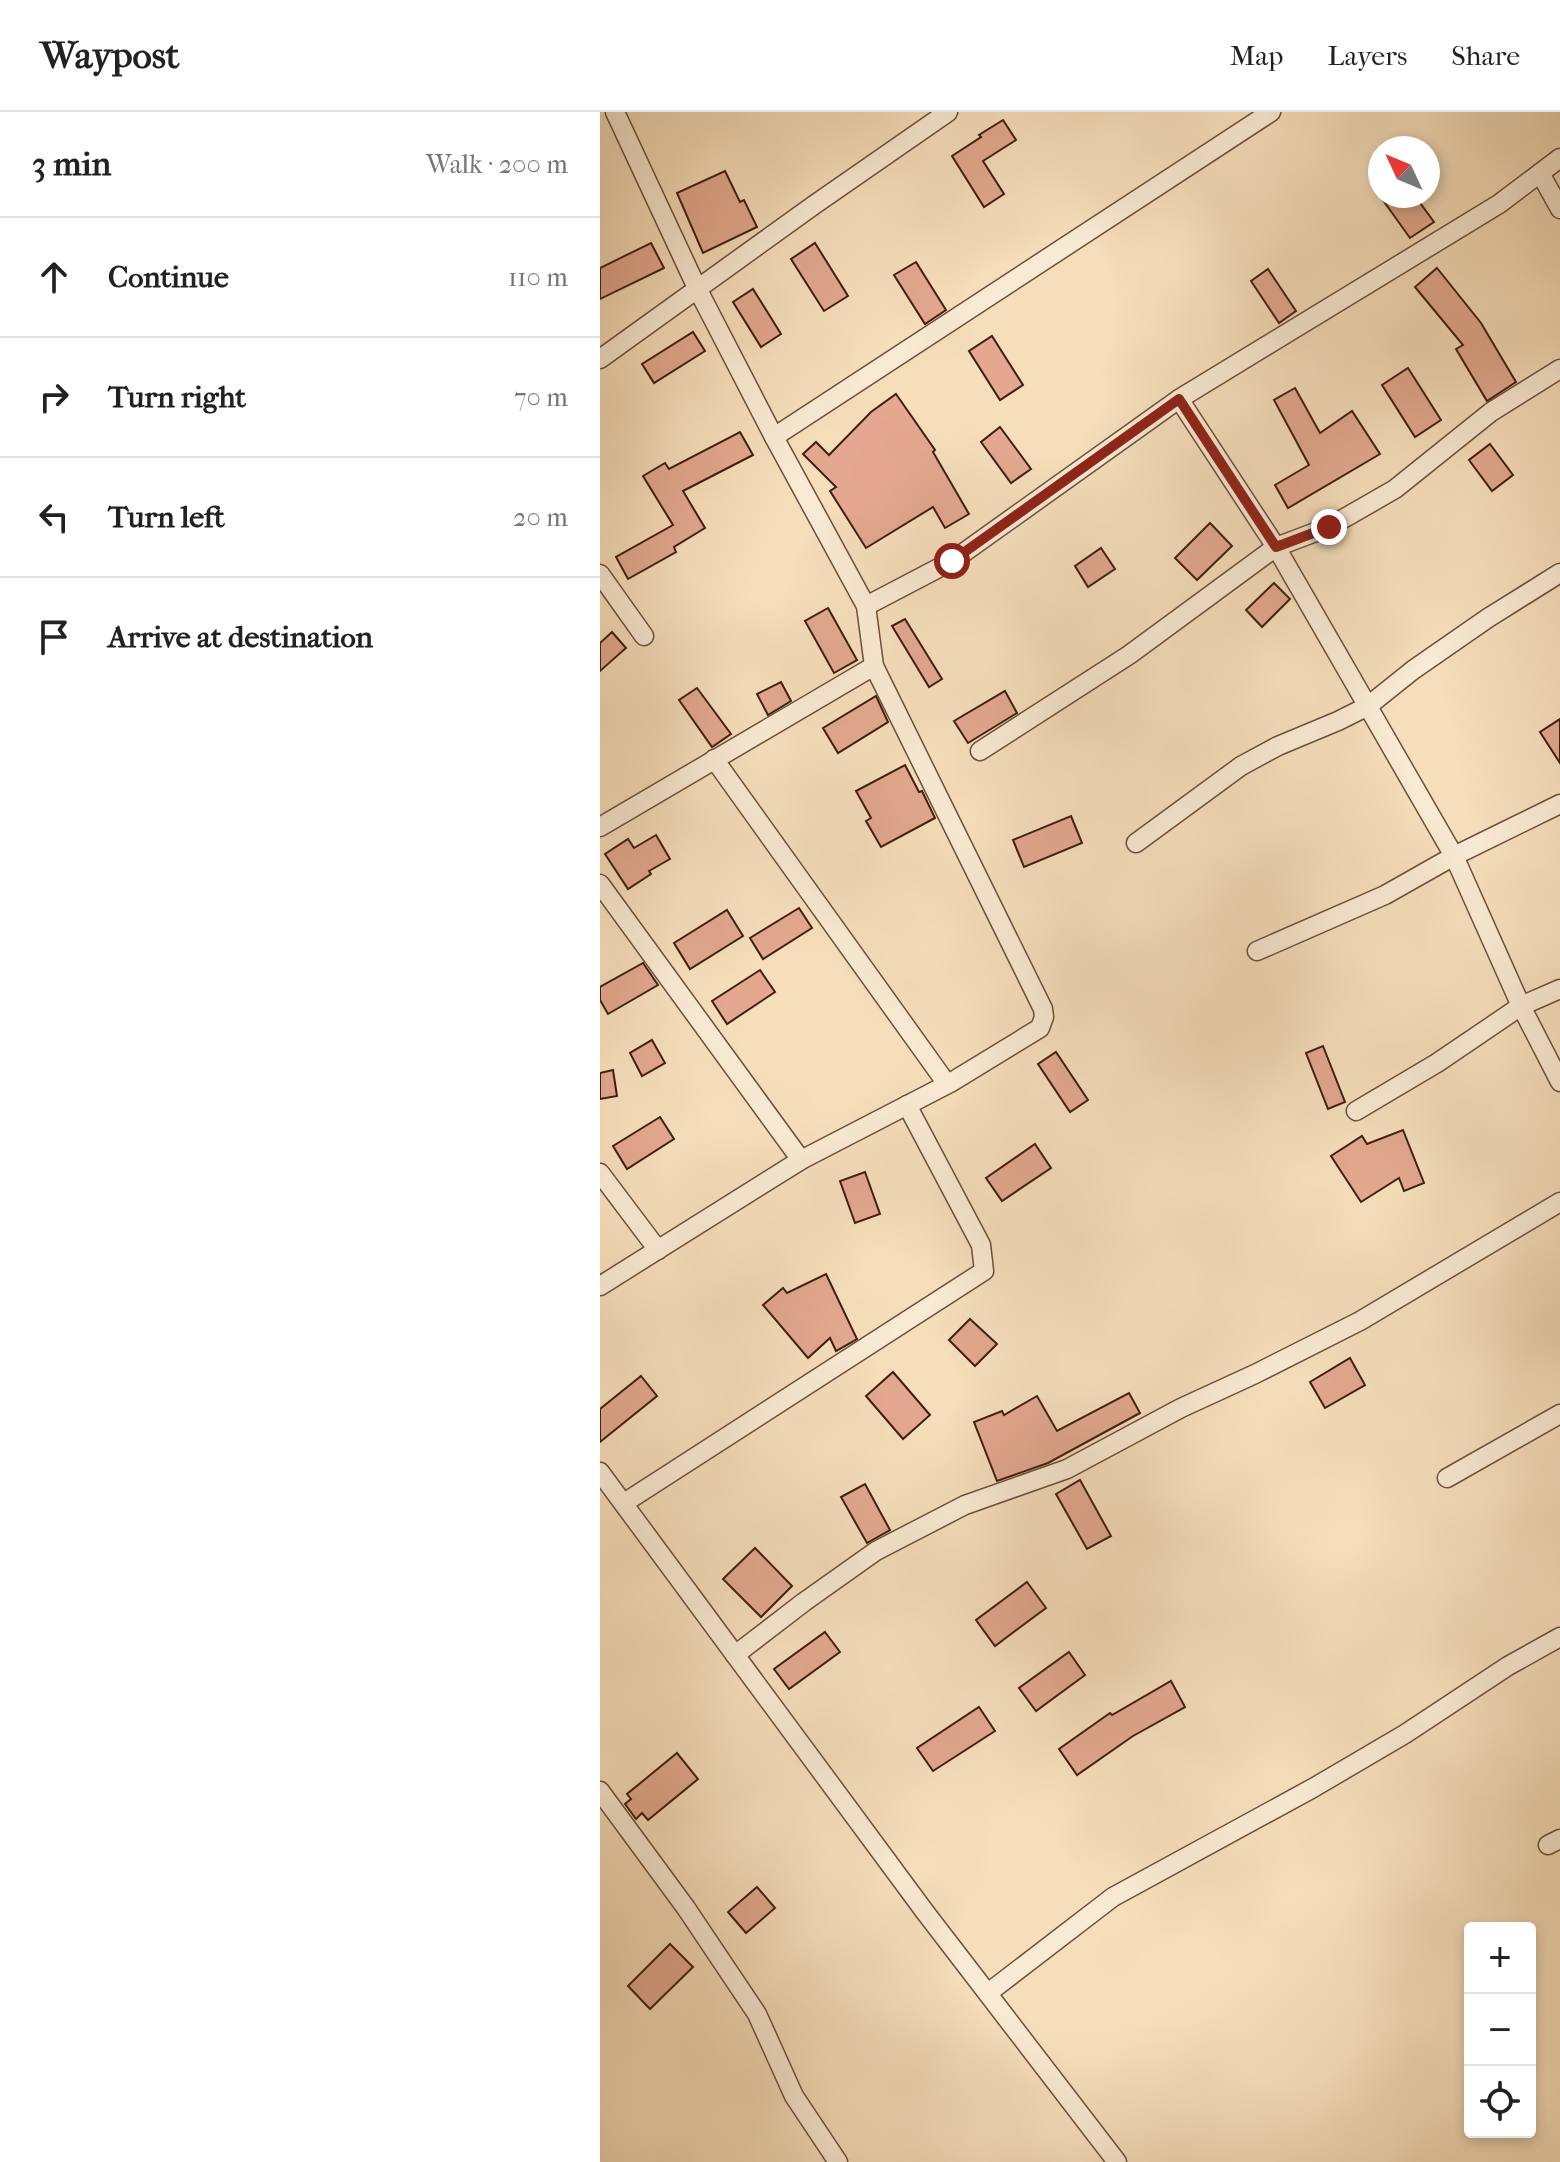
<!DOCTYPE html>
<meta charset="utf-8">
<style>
:root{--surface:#fff;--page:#f2f2f2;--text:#222;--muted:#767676;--line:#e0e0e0}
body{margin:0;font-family:"IM FELL French Canon",serif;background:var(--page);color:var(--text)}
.controls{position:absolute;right:24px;bottom:24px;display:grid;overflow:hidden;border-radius:8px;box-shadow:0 4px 12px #0003}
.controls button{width:72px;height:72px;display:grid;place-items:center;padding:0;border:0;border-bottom:2px solid var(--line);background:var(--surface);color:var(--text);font:40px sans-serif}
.compass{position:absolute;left:768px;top:24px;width:72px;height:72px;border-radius:50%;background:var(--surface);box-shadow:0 4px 12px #0003;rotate:314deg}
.stop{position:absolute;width:24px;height:24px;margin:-18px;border:6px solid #8f2418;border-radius:50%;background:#fff}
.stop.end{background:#8f2418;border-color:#fff;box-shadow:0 2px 8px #0008}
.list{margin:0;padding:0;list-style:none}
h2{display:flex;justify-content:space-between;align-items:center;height:104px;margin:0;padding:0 32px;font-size:34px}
h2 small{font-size:26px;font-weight:400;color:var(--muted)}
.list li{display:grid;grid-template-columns:52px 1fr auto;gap:24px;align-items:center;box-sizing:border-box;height:120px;padding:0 32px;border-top:2px solid var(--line)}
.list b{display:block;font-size:30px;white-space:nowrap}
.list em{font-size:26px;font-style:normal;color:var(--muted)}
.icon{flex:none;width:44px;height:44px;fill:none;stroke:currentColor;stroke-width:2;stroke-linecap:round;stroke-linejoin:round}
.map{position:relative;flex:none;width:960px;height:2050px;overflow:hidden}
header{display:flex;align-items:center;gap:48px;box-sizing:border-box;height:112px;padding:0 40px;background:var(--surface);border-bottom:2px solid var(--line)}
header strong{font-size:38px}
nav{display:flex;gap:44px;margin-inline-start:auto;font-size:28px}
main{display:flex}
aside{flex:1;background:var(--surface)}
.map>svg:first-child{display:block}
.building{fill:#e3a88f;stroke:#3f1e10;stroke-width:2}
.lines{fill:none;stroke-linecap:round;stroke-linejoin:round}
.minor-casing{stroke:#6d4e3b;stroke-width:21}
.minor{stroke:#f9ead3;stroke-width:18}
.route{stroke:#8f2418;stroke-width:10}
</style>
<header>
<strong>Waypost</strong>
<nav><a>Map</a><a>Layers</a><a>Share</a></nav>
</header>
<main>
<aside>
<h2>3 min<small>Walk · 200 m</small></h2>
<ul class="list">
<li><svg class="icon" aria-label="ahead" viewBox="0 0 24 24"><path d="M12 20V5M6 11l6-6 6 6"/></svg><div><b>Continue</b></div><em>110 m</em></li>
<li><svg class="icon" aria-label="right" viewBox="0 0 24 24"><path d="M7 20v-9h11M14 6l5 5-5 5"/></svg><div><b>Turn right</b></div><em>70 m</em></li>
<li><svg class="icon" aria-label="left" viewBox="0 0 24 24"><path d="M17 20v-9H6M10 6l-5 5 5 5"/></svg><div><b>Turn left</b></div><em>20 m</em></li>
<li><svg class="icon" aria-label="arrive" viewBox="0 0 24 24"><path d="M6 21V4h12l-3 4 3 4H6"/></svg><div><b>Arrive at destination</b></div></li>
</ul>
</aside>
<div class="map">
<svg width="960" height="2050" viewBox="0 0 960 2050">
<rect width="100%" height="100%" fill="#f6debb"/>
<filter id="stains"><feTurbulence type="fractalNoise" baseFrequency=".0025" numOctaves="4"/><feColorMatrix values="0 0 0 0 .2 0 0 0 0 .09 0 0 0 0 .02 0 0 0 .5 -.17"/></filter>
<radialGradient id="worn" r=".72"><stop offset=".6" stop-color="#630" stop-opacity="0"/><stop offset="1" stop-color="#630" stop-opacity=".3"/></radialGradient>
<g class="building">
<path d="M403 8 416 28 383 49 404 82 384 95 352 44 381 25 379 23Z"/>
<path d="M125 59 140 90 144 88 157 115 103 141 77 81Z"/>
<path d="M780 84H815L834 110 810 126Z"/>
<path d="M51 131 64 156 0 187V156Z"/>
<path d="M215 131 248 184 224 199 191 147Z"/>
<path d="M316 150 346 198 325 212 294 163Z"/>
<path d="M837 156 881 211 916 270 887 289 856 237 863 233 815 175Z"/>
<path d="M668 157 696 199 679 211 651 169Z"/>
<path d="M153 177 181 222 161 235 133 190Z"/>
<path d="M93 220 105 239 54 271 42 252Z"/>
<path d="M392 224 423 273 400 288 369 239Z"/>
<path d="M808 256 841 308 815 325 782 273Z"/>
<path d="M695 276 720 321 752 299 780 342 688 396 675 373 709 353 674 288Z"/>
<path d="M296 282 335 338 333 340 369 402 345 416 333 395 266 436 230 379 236 375 203 342 216 330 229 343 271 300Z"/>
<path d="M400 315 431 357 411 371 381 330Z"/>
<path d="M140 320 153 343 83 379 105 416 74 435 76 440 28 467 16 445 73 413 43 364 65 351 69 357Z"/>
<path d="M890 332 913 363 892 379 869 348Z"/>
<path d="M610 411 632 434 597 468 575 446Z"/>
<path d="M501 436 515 457 488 475 475 454Z"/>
<path d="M674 471 690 487 662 515 646 498Z"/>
<path d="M228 496 257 548 234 561 205 509Z"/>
<path d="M305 507 342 567 329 575 292 514Z"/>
<path d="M12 520 26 536 0 559V531Z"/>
<path d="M181 570 191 589 168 603 157 582Z"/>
<path d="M97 576 131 622 112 635 79 588Z"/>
<path d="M405 579 417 601 368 631 354 609Z"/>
<path d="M276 584 288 610 238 641 223 616Z"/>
<path d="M960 607V651L940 620Z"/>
<path d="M305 653 319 680 322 679 335 706 281 735 266 709 271 706 256 679Z"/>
<path d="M471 704 482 731 424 755 413 728Z"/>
<path d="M56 723 70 747 49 759 51 762 28 777 5 742 28 727 34 736Z"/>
<path d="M199 796 212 816 163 847 150 826Z"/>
<path d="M127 798 143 824 90 857 74 831Z"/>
<path d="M43 851 58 873 8 902 0 888V875Z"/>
<path d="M160 858 175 880 127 912 112 889Z"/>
<path d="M52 928 65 951 42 964 30 941Z"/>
<path d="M723 934 745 990 728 997 706 941Z"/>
<path d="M456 940 488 988 470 1000 438 952Z"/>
<path d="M13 958 17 984 0 987V961Z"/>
<path d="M60 1005 74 1027 27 1057 13 1034Z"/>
<path d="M803 1018 824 1071 804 1079 799 1066 761 1090 731 1044 762 1024 767 1032Z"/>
<path d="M435 1032 451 1056 402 1089 386 1066Z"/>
<path d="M265 1060 280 1102 255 1111 240 1069Z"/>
<path d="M226 1162 257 1227 236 1239 230 1226 208 1246 163 1193 183 1176 187 1181Z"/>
<path d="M370 1207 397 1232 375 1254 349 1228Z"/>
<path d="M750 1246 765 1273 725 1296 710 1270Z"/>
<path d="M293 1260 330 1303 303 1327 266 1284Z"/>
<path d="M41 1264 57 1284 0 1330V1297Z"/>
<path d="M529 1281 540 1301 448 1351 397 1369 374 1310 402 1299 404 1303 437 1284 457 1319Z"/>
<path d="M480 1368 511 1424 487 1437 456 1382Z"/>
<path d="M265 1372 290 1418 267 1431 241 1385Z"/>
<path d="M155 1436 192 1474 161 1505 123 1467Z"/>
<path d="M427 1470 446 1496 395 1534 376 1508Z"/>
<path d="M225 1520 240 1540 189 1577 174 1557Z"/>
<path d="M469 1540 485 1563 436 1599 419 1576Z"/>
<path d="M571 1569 585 1595 533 1624 477 1663 459 1637 510 1601 512 1603Z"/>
<path d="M379 1595 395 1619 333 1659 317 1636Z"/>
<path d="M77 1641 98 1667 48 1708 42 1701 36 1707 25 1692 31 1687 27 1682Z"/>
<path d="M157 1775 175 1796 146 1821 128 1800Z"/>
<path d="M70 1832 93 1855 50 1897 28 1874Z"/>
</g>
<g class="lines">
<defs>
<g id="minor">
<path d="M940 61 960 97"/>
<path d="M0 247 214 93 348 0"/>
<path d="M579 287 676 435 854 744 921 894 960 970"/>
<path d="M174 325 671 0"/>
<path d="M0 462 44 524"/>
<path d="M266 494 352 449 579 287 899 92 960 46"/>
<path d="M380 639 529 543 676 435 729 415 795 377 891 300 960 257"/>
<path d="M114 647 347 972"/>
<path d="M0 715 274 554"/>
<path d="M536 731 641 654 678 634 738 609 768 594 813 558 888 506 960 461"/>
<path d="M0 772 201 1048"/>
<path d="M657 839 785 783 854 744 960 692"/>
<path d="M756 999 837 951 921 894 960 877"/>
<path d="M0 1061 58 1138"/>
<path d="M0 1174 201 1048 350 971 440 916 444 905 443 897 274 554 266 494 174 325 97 176 15 0"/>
<path d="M0 1360 325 1800 517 2050"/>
<path d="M847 1366 960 1302"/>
<path d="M24 1391 384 1159 381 1133 307 993"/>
<path d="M135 1543 204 1490 276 1439 365 1393 467 1357 581 1296 655 1262 760 1209 960 1090"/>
<path d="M0 1679 86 1796 157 1902 194 1984 238 2050"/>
<path d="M948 1733 960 1727"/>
<path d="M388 1881 513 1785 713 1676 805 1622 908 1554 960 1525"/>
</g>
</defs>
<use href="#minor" class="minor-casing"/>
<use href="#minor" class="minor"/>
</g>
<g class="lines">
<path class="route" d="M352 449 579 287 676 435 729 415"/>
</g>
<rect width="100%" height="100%" filter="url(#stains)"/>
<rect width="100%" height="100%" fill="url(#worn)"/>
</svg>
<div class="controls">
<button>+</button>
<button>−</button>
<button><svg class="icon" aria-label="locate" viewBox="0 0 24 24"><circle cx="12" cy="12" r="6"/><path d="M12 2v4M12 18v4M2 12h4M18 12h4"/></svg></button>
</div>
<svg class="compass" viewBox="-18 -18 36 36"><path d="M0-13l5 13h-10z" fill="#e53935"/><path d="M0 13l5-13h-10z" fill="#767676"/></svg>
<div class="stop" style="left:352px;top:449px"></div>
<div class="stop end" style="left:729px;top:415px"></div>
</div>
</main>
